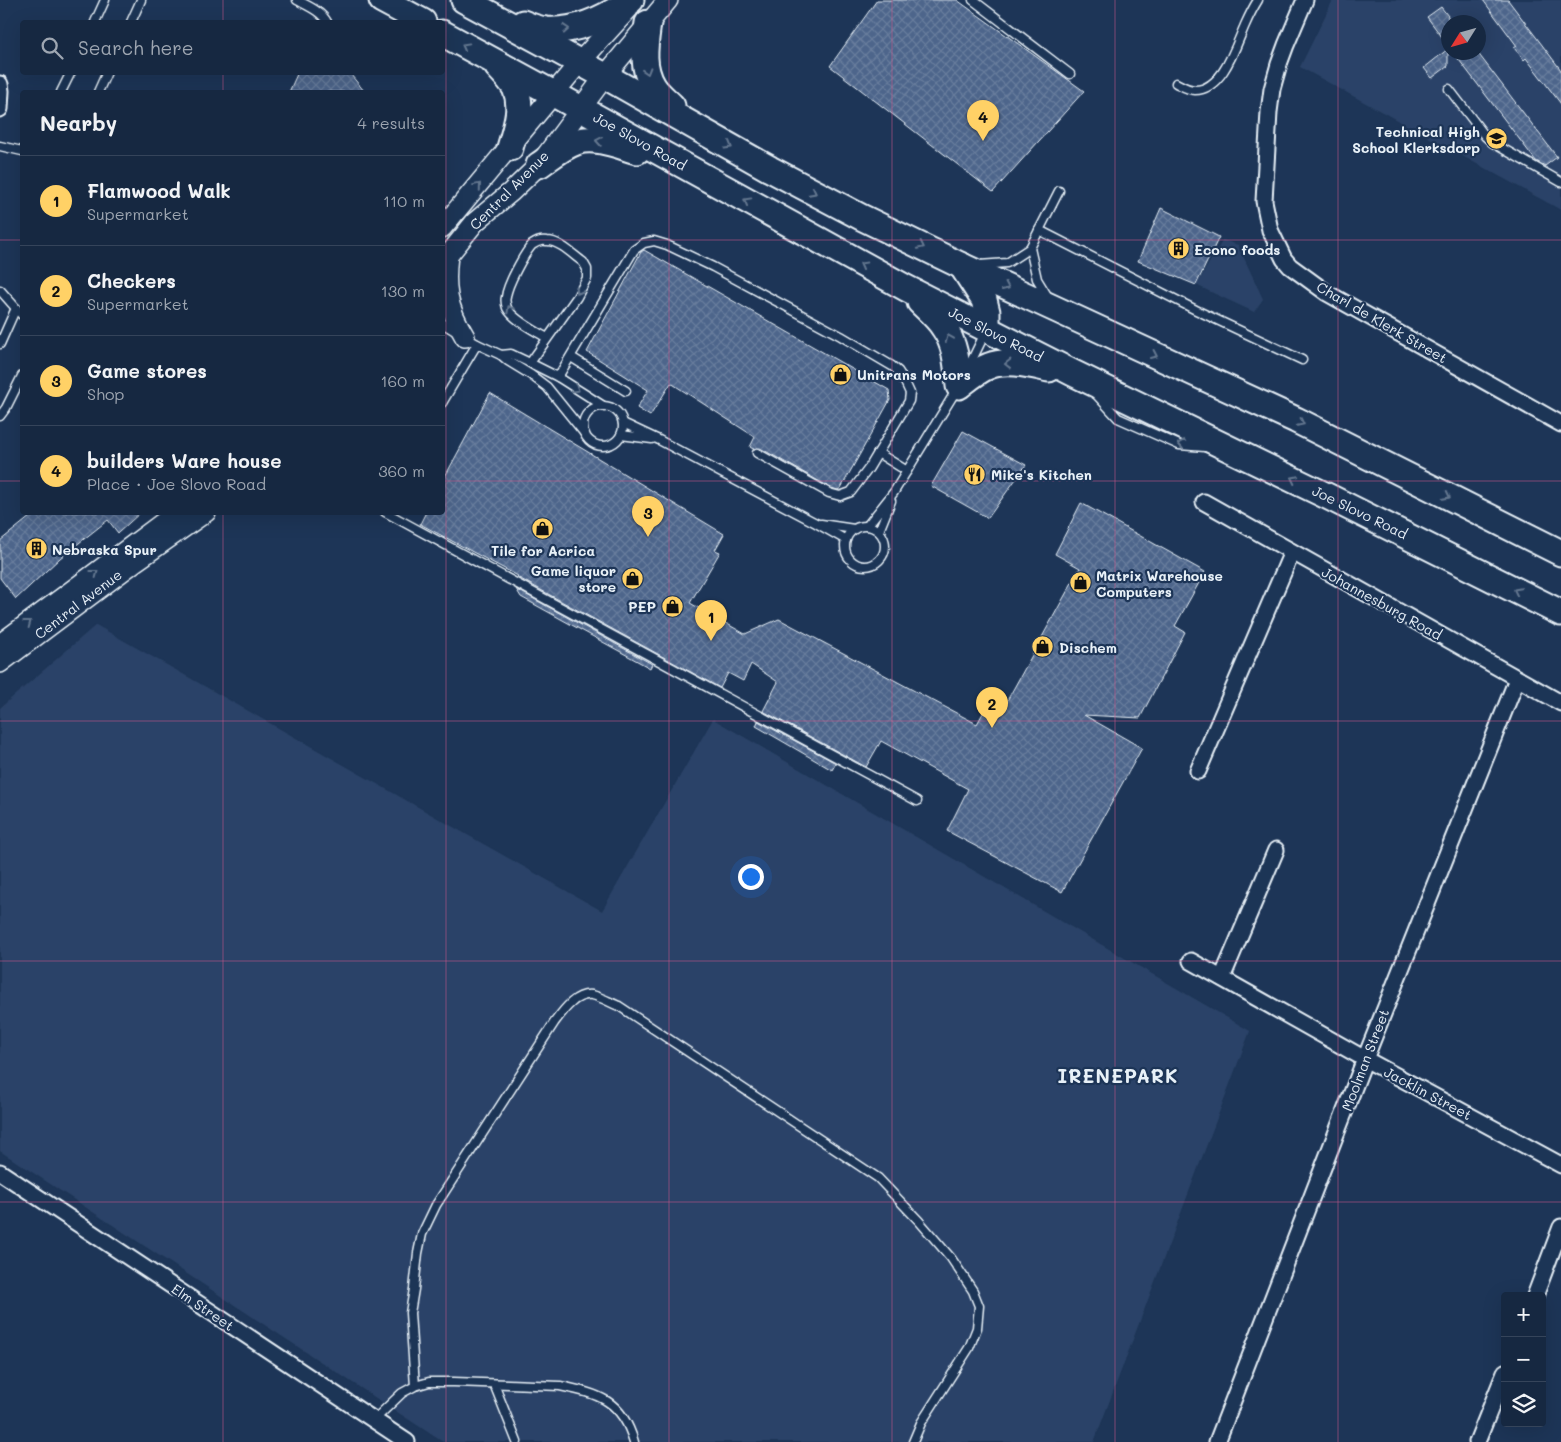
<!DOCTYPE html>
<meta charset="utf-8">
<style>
:root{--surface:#162841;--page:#1f3048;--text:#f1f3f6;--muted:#9ea6b1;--line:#35445a;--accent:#ffd166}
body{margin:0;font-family:Mali,sans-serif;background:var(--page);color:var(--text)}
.controls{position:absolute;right:15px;bottom:15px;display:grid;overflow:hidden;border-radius:5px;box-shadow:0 5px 20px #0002}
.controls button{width:45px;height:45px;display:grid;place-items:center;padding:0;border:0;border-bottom:1px solid var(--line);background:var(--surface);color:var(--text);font:25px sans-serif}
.compass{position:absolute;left:1441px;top:15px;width:45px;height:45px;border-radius:50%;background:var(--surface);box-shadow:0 5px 20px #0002;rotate:233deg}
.you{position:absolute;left:750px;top:876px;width:18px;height:18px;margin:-12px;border:4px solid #fff;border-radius:50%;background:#1a73e8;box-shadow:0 0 0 8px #1a73e833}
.badge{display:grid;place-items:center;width:32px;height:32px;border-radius:50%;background:var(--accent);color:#111;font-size:16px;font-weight:700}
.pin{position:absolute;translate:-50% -41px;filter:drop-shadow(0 1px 2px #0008)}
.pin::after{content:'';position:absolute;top:26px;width:18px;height:15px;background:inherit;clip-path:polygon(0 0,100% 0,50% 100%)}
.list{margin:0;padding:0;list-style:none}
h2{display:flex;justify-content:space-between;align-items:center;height:65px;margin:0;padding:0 20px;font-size:21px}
h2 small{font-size:16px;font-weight:400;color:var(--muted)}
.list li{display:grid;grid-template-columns:32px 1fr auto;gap:15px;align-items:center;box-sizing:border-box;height:90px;padding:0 20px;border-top:1px solid var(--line)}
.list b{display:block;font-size:19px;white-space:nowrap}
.list p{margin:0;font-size:16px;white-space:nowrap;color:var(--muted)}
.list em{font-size:16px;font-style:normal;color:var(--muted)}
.icon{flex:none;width:28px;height:28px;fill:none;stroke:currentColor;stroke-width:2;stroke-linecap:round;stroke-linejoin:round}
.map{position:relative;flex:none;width:1561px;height:1442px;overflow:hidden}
.search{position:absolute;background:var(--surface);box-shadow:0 5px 20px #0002;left:20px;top:20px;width:425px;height:55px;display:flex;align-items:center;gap:12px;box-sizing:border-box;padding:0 18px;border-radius:5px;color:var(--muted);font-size:19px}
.panel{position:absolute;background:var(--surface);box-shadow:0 5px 20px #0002;left:20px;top:90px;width:425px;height:425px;border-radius:5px}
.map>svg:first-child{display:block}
.built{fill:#2b4367;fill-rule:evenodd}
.building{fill:url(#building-cross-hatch);stroke:#e8f1f8}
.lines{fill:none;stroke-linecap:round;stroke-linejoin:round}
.service-casing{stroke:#e8f1f8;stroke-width:11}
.minor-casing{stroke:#e8f1f8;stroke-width:19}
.tertiary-casing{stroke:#e8f1f8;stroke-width:22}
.trunk-casing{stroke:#e8f1f8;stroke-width:29}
.service{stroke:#1d3557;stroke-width:8}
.minor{stroke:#1d3557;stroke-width:15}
.tertiary{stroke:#1d3557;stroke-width:19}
.trunk{stroke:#1d3557;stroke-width:25}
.oneway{stroke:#64778f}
.grid{fill:none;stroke:#cd598a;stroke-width:1;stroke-opacity:0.55}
.labels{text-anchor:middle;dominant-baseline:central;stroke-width:4.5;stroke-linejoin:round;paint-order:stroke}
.poi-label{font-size:14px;font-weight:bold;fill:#e8f1f8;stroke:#1d3557;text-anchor:start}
.street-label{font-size:14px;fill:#e8f1f8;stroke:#1d3557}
.district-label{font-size:19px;font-weight:bold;letter-spacing:1px;fill:#e8f1f8;stroke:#1d3557}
</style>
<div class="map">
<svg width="1561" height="1442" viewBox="0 0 1561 1442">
<defs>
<pattern id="building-cross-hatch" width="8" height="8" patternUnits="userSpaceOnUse" patternTransform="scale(1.25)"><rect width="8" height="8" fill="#4d658b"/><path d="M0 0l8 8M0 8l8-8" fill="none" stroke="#677c9c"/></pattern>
</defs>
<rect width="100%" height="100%" fill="#1d3557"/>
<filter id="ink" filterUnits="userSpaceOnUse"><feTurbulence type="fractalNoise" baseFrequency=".02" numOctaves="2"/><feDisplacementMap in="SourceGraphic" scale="10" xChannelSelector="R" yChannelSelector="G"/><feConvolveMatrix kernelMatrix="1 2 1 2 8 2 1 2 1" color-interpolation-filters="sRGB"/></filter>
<g filter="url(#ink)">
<g class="built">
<path d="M1333 0H1561V210L1300 67ZM1448 22H1478V52H1448Z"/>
<path d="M1223 240 1238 245 1263 299 1254 312 1196 285Z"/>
<path d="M96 625 602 911 713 719 1250 1031 1094 1442H443L0 1151V708Z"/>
</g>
<g class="building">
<path d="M877 0H957L1084 91 993 192 830 66Z"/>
<path d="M1483 0H1508L1561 70V104L1526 58 1524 60 1514 48 1517 46Z"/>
<path d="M1441 7 1448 16V45L1427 17Z"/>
<path d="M1448 49V66L1432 78 1424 68Z"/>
<path d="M1453 52H1477L1557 157 1545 166 1536 161Z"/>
<path d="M298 72H344L351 75 365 92H289Z"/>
<path d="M1161 208 1219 237 1196 285 1138 261Z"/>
<path d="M644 250 889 390 890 400 841 488 838 490 831 488 760 448 753 449 750 447 755 437 671 383 650 416 637 408 648 390 587 352 641 252Z"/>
<path d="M490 393 724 534 715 550 720 552 690 603 745 634 779 619 977 724 989 702 1003 708 1080 568 1055 554 1081 503 1205 572 1175 626 1185 632 1140 718 1084 715 1142 748 1062 892 947 831 968 789 881 741 866 767 763 711 778 682 751 664 743 681 728 673 720 688 517 577 518 576 420 524 426 512H442V482Z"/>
<path d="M963 431 1026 465 988 518 931 486Z"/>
<path d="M36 512H141L118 533 108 520 60 558 16 599 0 578V541Z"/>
<path d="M516 589 652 664 650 668 521 597Z"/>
<path d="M758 721 836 763 832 770 756 726Z"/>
</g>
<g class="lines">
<defs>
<g id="service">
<path d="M297 0C308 6 321 11 327 22"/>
<path d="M973 0 1070 74"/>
<path d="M95 22 105 0"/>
<path d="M131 22 141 0"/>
<path d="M1176 83C1182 86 1188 90 1195 90 1223 90 1236 45 1245 25 1249 16 1253 8 1258 0"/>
<path d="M1449 89 1485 136 1493 143 1561 182"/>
<path d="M61 92 71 72"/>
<path d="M98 92 107 72"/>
<path d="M0 146 22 151"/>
<path d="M1039 230 1196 310 1302 360"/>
<path d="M1030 248 1037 279 1048 297"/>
<path d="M979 265 1007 263 1030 248 1059 191"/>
<path d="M0 290 22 315"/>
<path d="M442 323 477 344 501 355 508 361 531 375 547 387 585 434"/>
<path d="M0 344 16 308"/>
<path d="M501 355 511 354 530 363 558 377 605 407"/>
<path d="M571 357 626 391"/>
<path d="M530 363 577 297 587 278V269L583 262C573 255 560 241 547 241 542 240 536 242 532 245 524 254 507 285 506 297 505 300 506 305 507 308 513 320 536 331 547 338"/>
<path d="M967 370 986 331"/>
<path d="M558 377 634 250 644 243 654 241 667 245 713 267 841 336 892 366 898 371 905 382 910 393 909 401 869 468 851 492 840 496 829 493 757 453"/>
<path d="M1094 392 1118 418 1179 445 1205 447"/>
<path d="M442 403 477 344"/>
<circle cx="603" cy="426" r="20"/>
<path d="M0 416 6 408 22 376"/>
<path d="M623 423 659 440 816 523 846 540"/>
<path d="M621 435 652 439"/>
<path d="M878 453 907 471"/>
<path d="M385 512 917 801"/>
<path d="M821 524 854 529"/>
<path d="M867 526 894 492 957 389"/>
<circle cx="865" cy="546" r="20"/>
<path d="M879 531 891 501"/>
<path d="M494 1384 517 1442"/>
<path d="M415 1386 410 1313 414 1289 418 1253 422 1234 436 1205 554 1023C563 1011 575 993 592 995 601 997 611 1003 619 1006L878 1178 919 1221 951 1258 973 1291 979 1306 977 1328 969 1348 921 1423 913 1442"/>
<path d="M374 1420 402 1393 415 1386 429 1382H454L560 1386C599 1394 622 1400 634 1442"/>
</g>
<g id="minor">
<path d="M1305 0 1286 45 1279 64 1272 89 1269 112 1264 201 1270 230 1284 259 1290 266 1327 293 1561 424"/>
<path d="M0 84 1 91 0 109"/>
<path d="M1204 502 1561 703"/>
<path d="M1198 771 1292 552"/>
<path d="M1191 961 1365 1059 1561 1165"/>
<path d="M1222 978 1276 850"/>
<path d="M0 1172 407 1442"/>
<path d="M1535 1296 1561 1227"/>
<path d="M1217 1442 1365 1059 1517 679"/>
<path d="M1477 1442 1505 1372"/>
</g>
<g id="tertiary">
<path d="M442 228 579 63 629 8"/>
<path d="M448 255C444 289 447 307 465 337"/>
<path d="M442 263 475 222 511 192 539 165 605 76 668 0"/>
<path d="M0 644 177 512"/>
<path d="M0 663 136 561 206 512"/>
</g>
<g id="trunk">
<path d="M382 0 423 22"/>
<path d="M464 0 605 76 770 169 861 217 962 266 1296 420 1561 553"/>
<path d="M523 23C530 26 538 29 546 30 578 32 606 18 631 0"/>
<path d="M648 23C645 45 641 66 653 86 657 93 666 100 672 106"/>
<path d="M442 33 554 94 906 288 1073 373 1329 497 1561 613"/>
<path d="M497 66C503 73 511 80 515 88 524 107 515 130 510 148"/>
<path d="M539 165C551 157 562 147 576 142 594 135 619 146 637 151"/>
<path d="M962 266 984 300 987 312V329"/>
<path d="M920 302C928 310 938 318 944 328 956 345 957 366 959 386 968 379 978 370 989 366 1007 359 1030 365 1049 369"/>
</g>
</defs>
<use href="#service" class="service-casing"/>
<use href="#minor" class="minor-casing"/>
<use href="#tertiary" class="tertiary-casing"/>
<use href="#trunk" class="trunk-casing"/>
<use href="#service" class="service"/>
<use href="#minor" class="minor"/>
<use href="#tertiary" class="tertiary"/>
<use href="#trunk" class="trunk"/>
</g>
<defs><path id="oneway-chevron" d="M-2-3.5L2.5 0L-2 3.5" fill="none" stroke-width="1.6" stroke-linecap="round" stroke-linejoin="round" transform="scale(1.25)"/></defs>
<g class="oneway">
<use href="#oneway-chevron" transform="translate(566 29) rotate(-5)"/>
<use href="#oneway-chevron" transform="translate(465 46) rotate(-151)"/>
<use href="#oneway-chevron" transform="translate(647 71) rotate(73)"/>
<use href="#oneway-chevron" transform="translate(599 141) rotate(-170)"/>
<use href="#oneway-chevron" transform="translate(729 146) rotate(30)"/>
<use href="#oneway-chevron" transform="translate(478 186) rotate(-50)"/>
<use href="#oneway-chevron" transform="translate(813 192) rotate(27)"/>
<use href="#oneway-chevron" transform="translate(747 201) rotate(-151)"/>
<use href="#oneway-chevron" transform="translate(921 246) rotate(26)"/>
<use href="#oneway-chevron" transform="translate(863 265) rotate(-151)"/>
<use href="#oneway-chevron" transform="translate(1006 287) rotate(25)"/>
<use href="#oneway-chevron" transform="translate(579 291) rotate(120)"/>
<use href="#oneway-chevron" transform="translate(510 309) rotate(-119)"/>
<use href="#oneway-chevron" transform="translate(949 338) rotate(-112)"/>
<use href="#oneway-chevron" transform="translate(1154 355) rotate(25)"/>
<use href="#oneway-chevron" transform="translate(1008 364) rotate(179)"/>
<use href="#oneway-chevron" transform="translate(576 389) rotate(32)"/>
<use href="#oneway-chevron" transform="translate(1301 423) rotate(26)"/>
<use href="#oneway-chevron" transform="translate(1181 444) rotate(-170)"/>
<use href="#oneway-chevron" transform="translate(1294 479) rotate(-154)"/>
<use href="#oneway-chevron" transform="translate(1447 496) rotate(27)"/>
<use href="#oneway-chevron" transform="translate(95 573) rotate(-37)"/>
<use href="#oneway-chevron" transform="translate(1517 591) rotate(-153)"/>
<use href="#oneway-chevron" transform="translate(28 623) rotate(-37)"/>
</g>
</g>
<path class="grid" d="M223 0V22M446 0V1442M669 0V1442M892 0V1442M1115 0V1442M1338 0V1442M223 72V92M0 240H22M442 240H1561M0 481H22M442 481H1561M223 512V1442M0 721H1561M0 961H1561M0 1202H1561"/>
<defs>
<symbol id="school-disc" viewBox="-11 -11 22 22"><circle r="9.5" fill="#ffd166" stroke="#1d3557"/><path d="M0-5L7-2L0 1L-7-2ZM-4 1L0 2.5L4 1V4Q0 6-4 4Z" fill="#111"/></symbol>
<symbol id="building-disc" viewBox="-11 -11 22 22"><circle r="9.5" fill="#ffd166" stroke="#1d3557"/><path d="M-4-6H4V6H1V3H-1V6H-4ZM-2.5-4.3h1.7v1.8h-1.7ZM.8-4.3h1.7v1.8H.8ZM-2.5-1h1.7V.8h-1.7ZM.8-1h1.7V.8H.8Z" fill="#111"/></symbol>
<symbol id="shop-disc" viewBox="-11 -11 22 22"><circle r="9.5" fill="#ffd166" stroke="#1d3557"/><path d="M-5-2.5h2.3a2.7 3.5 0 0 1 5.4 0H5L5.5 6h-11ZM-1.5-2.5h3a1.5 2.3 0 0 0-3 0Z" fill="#111"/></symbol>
<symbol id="restaurant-disc" viewBox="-11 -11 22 22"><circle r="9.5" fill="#ffd166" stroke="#1d3557"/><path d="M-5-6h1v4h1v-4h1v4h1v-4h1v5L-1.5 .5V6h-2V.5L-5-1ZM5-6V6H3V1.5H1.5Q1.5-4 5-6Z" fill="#111"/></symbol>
</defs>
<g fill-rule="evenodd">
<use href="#school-disc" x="1484" y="126" width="25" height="25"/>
<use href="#building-disc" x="1166" y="236" width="25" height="25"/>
<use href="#shop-disc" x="828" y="362" width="25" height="25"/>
<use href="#restaurant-disc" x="962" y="462" width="25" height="25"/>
<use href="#shop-disc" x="530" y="516" width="25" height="25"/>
<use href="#building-disc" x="24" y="536" width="25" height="25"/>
<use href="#shop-disc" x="620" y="566" width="25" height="25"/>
<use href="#shop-disc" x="1068" y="570" width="25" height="25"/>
<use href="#shop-disc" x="660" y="594" width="25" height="25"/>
<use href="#shop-disc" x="1030" y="634" width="25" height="25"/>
</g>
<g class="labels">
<g class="poi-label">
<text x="1480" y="131" text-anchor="end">Technical High<tspan x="1480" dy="16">School Klerksdorp</tspan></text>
<text x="1194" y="249">Econo foods</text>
<text x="857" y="374">Unitrans Motors</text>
<text x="991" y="474">Mike's Kitchen</text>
<text x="52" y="549">Nebraska Spur</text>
<text x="543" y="550" text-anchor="middle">Tile for Acrica</text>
<text x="616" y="570" text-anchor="end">Game liquor<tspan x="616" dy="16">store</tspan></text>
<text x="1096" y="575">Matrix Warehouse<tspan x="1096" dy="16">Computers</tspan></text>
<text x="656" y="606" text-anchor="end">PEP</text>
<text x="1059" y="647">Dischem</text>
</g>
<g class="street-label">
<text transform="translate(640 141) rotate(29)">Joe Slovo Road</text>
<text transform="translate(509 190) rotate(-45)">Central Avenue</text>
<text transform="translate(1382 322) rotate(30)">Charl de Klerk Street</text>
<text transform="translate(996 334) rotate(27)">Joe Slovo Road</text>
<text transform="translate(1360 512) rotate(26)">Joe Slovo Road</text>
<text transform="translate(1382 603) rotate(29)">Johannesburg Road</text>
<text transform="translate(78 604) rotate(-37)">Central Avenue</text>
<text transform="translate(1365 1060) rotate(-69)">Moolman Street</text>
<text transform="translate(1428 1093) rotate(28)">Jacklin Street</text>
<text transform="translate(203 1307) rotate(34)">Elm Street</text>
</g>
<g class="district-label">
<text x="1118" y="1075">IRENEPARK</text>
</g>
</g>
</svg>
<div class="controls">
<button>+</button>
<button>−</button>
<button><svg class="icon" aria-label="layers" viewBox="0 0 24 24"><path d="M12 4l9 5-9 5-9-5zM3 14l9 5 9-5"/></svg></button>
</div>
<svg class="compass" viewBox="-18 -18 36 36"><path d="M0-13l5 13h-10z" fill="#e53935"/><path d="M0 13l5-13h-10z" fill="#9ea6b1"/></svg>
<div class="you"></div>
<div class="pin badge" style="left:711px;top:641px">1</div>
<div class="pin badge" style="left:992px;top:728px">2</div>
<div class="pin badge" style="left:648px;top:537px">3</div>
<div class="pin badge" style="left:983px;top:141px">4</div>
<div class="search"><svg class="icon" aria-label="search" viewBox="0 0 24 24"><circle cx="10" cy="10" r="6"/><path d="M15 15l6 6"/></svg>Search here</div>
<section class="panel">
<h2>Nearby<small>4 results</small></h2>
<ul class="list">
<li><span class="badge">1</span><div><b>Flamwood Walk</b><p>Supermarket</p></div><em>110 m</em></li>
<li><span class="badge">2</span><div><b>Checkers</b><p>Supermarket</p></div><em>130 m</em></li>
<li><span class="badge">3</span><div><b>Game stores</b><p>Shop</p></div><em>160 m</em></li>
<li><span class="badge">4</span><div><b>builders Ware house</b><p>Place · Joe Slovo Road</p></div><em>360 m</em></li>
</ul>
</section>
</div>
